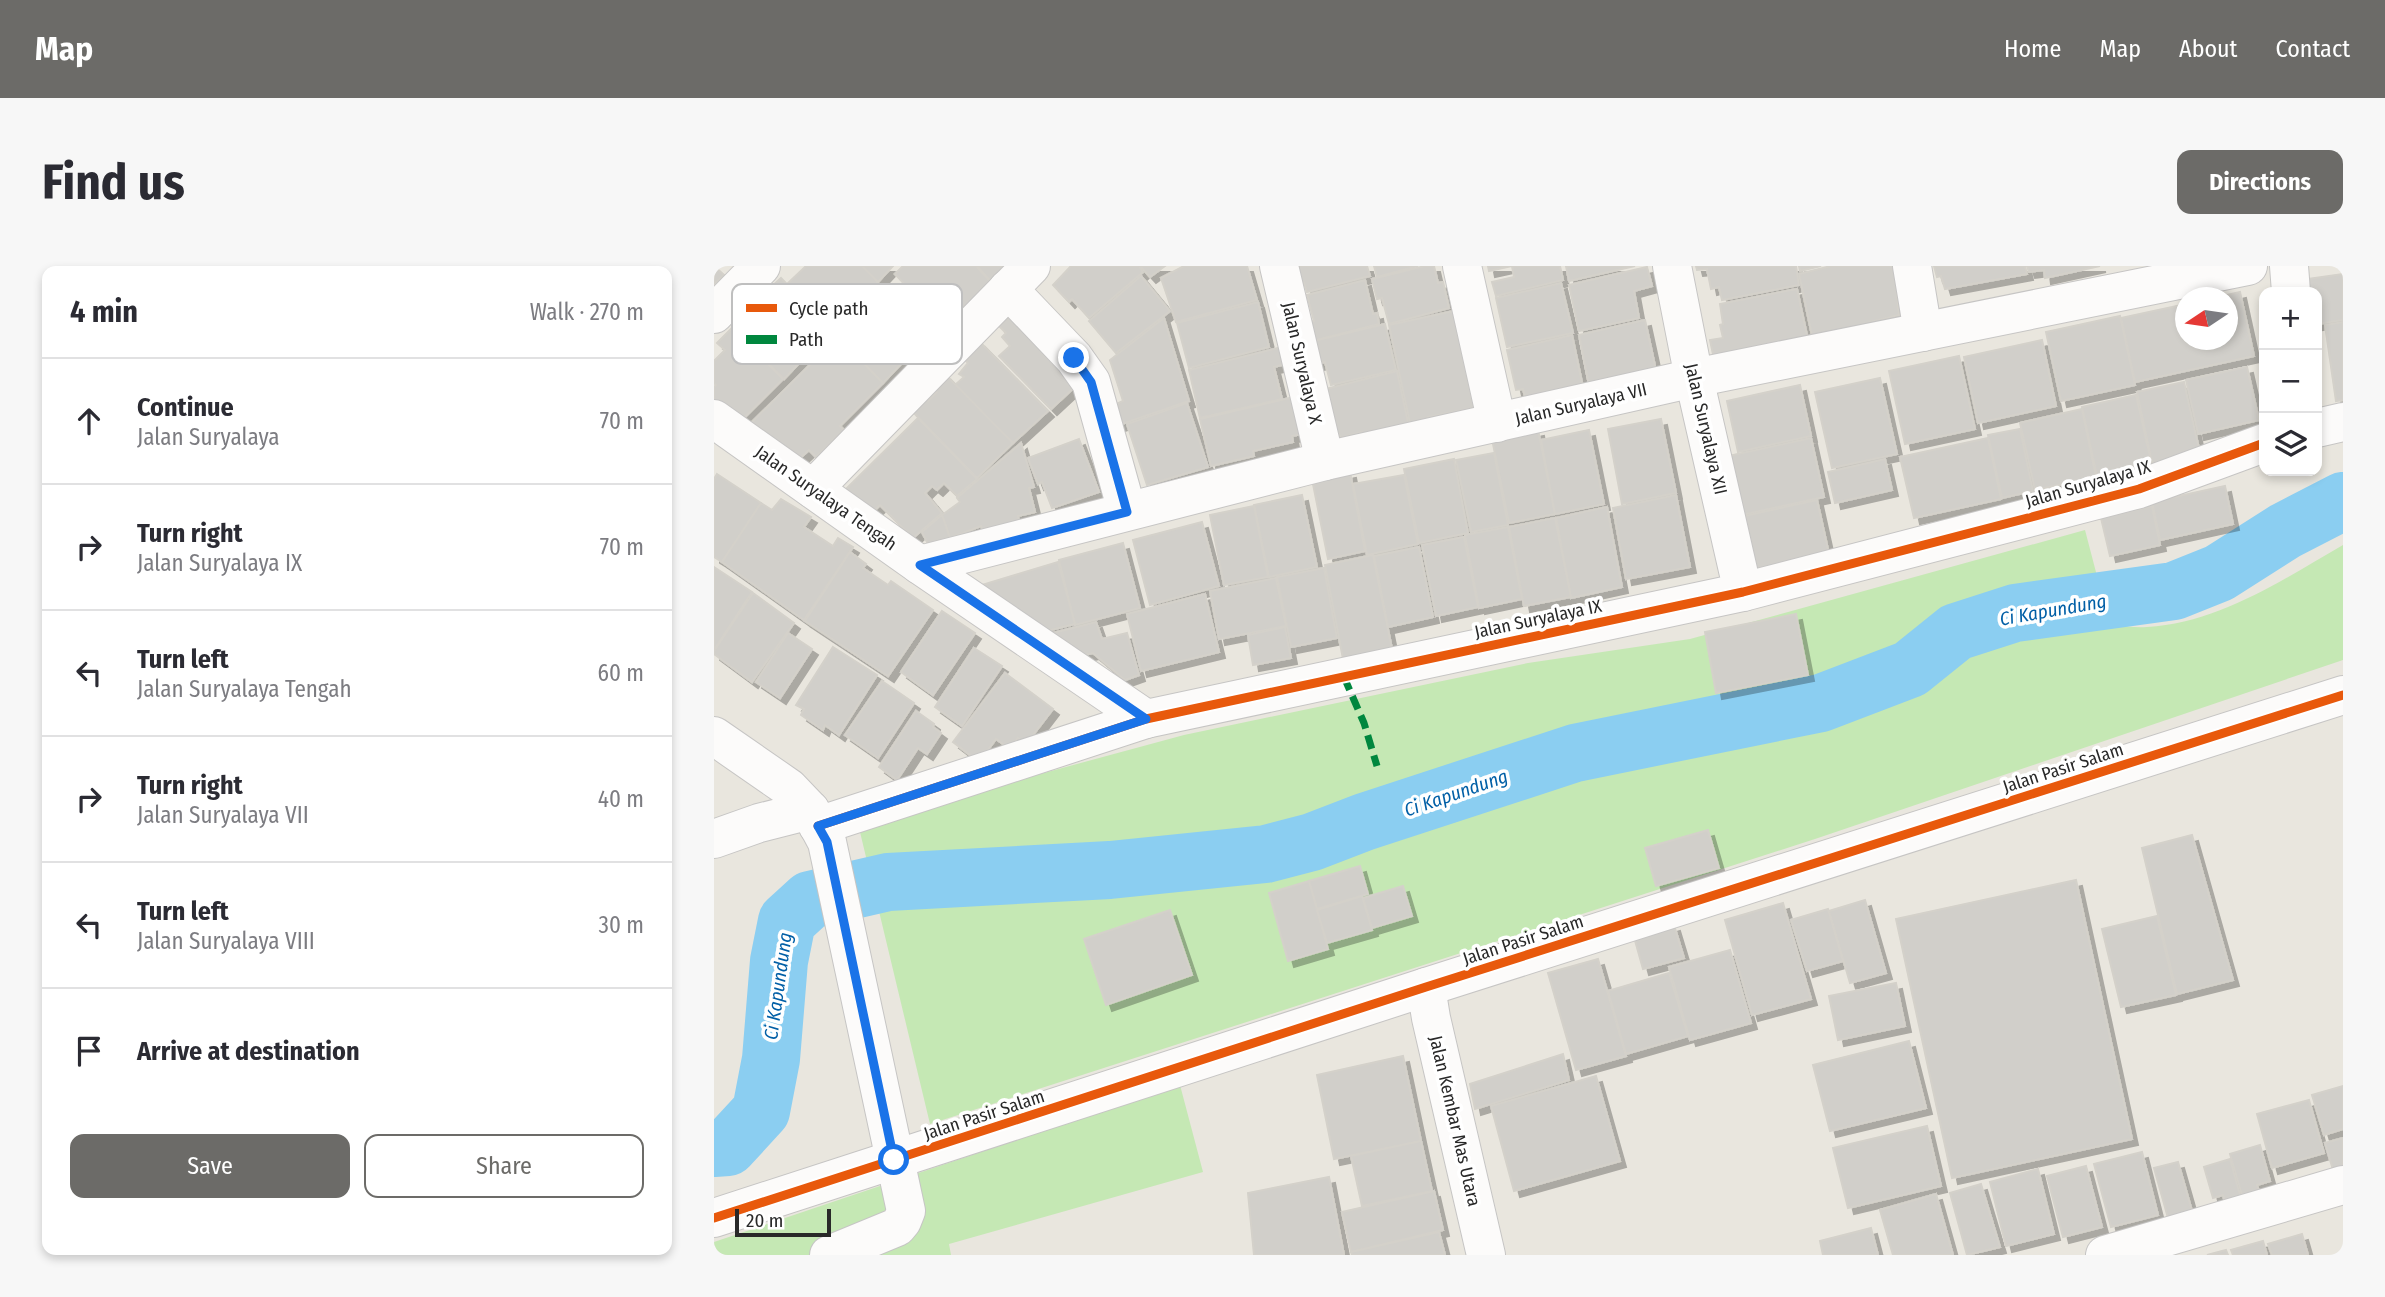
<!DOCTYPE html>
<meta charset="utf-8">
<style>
:root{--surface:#fff;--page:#f7f7f7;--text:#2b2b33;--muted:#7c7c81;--line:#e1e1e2;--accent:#6c6b68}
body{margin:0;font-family:"Fira Sans Condensed",sans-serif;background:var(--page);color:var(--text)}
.controls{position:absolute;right:21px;top:21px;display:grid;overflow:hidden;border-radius:14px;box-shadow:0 4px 10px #0003}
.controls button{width:63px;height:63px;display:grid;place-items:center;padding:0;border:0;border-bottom:2px solid var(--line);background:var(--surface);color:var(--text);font:35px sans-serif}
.compass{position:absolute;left:1461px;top:21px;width:63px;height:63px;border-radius:50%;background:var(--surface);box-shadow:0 4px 10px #0003;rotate:257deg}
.scale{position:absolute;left:21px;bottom:18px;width:96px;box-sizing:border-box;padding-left:7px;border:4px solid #292929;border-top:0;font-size:19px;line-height:24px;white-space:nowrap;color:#292929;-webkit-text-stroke:5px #fff;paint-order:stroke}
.stop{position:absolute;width:21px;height:21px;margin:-16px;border:5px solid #1a73e8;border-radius:50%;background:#fff}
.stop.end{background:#1a73e8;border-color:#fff;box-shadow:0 2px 7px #0008}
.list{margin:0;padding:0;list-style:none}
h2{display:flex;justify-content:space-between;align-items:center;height:91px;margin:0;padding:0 28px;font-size:30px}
h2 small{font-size:23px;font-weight:400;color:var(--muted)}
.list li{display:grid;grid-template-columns:46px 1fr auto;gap:21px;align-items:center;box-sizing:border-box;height:126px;padding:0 28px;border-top:2px solid var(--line)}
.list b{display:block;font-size:26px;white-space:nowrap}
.list p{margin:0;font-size:23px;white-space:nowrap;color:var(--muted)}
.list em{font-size:23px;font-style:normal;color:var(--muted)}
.actions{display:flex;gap:14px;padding:21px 28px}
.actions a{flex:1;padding:16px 0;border:2px solid var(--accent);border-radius:14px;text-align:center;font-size:24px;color:var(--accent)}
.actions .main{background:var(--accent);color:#fff}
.icon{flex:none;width:38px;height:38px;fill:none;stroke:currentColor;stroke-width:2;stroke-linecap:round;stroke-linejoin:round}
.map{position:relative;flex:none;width:1629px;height:989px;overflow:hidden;border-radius:14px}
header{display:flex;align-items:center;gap:42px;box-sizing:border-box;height:98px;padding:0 35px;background:var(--accent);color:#fff}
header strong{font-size:33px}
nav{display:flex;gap:38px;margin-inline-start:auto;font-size:24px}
.intro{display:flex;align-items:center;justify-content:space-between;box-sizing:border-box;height:168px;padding:0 42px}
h1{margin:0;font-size:49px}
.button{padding:18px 32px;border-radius:14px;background:var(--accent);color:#fff;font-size:24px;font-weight:700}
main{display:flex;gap:42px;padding:0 42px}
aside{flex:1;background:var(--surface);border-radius:14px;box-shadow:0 4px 10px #0003}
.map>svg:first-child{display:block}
.green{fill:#c5e8b4}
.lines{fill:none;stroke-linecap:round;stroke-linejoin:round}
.river{stroke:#8bcef1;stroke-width:58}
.building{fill:#d1cfca;stroke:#d4d1ca;stroke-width:2;filter:url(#shadow)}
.minor-casing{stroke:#c6c5c4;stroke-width:40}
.minor{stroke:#fcfbfa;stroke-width:38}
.quiet{stroke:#00873e;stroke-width:7;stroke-dasharray:14 7;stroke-linecap:butt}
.cycleway-casing{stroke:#fff;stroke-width:13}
.cycleway{stroke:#e8590c;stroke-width:9}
.route{stroke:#1a73e8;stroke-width:9}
.labels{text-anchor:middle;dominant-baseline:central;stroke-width:7;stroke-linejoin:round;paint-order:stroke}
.street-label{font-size:18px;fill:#292929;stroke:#fff}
.water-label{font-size:19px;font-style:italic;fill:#015fa6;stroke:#fff}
.key{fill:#fff;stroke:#bfbfbf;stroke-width:2}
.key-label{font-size:19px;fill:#292929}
</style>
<header>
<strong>Map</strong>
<nav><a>Home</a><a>Map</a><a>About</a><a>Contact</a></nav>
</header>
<div class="intro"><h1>Find us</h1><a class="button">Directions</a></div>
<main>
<aside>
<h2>4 min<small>Walk · 270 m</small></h2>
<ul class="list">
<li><svg class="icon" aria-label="ahead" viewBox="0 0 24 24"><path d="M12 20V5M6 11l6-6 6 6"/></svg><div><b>Continue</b><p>Jalan Suryalaya</p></div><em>70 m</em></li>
<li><svg class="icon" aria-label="right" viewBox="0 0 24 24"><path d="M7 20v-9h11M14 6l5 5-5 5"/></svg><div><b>Turn right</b><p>Jalan Suryalaya IX</p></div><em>70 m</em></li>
<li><svg class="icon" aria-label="left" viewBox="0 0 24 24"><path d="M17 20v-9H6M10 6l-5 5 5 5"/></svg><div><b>Turn left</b><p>Jalan Suryalaya Tengah</p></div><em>60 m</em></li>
<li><svg class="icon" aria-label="right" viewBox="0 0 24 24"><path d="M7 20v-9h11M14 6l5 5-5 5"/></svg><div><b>Turn right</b><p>Jalan Suryalaya VII</p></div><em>40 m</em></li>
<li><svg class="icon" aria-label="left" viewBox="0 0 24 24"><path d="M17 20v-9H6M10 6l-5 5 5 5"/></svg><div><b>Turn left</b><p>Jalan Suryalaya VIII</p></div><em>30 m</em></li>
<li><svg class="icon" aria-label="arrive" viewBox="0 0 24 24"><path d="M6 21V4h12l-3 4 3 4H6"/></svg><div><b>Arrive at destination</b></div></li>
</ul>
<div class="actions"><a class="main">Save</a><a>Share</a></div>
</aside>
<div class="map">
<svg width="1629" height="989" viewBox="0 0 1629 989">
<defs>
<filter id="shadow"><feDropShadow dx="6" dy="6" stdDeviation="0" flood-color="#0004"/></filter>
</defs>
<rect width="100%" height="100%" fill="#e9e6de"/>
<g class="green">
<path d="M1371 264 1383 310 1401 359C1411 360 1422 362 1433 361 1505 357 1568 314 1629 279V394L1104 572 216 858 146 566 315 511 470 469 814 397 976 373Z"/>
<path d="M466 819 489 906 235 978 237 989H0V976Z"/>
</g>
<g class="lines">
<path class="river" d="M0 882 14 881 47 845 57 793 65 695 73 655 96 634 174 616 396 604 552 588 598 576 650 556 861 487 1107 437 1196 403 1242 366 1301 347 1460 325 1505 307 1571 265 1629 235"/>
</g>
<g class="building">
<path d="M0 0 10 9 0 18Z"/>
<path d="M92 0H148L164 16 118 64 73 18Z"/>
<path d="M148 0H179L164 16Z"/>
<path d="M189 0H262L282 22 236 67 181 8Z"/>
<path d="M263 0H291L281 20Z"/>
<path d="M357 0H425L429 6 375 52 358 33 355 36 339 19Z"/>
<path d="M426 0H451L436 11Z"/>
<path d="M470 0H533L543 34 462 56 447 12Z"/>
<path d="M582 0H653L656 10 593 26 590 17H587Z"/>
<path d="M660 0H704L663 11Z"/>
<path d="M711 0H720L724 17 729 16 735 42 675 58 668 32 663 33 658 13Z"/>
<path d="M774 0H846L849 14 782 30 778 16 800 11 798 0 775 5Z"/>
<path d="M852 0H921L855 15Z"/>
<path d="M982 0H1082L1085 19 1008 34 1005 21 997 23 993 3 983 4Z"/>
<path d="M1085 0H1107L1086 5Z"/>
<path d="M1117 0H1181L1188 26 1183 28 1185 49 1121 65 1100 79 1085 8Z"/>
<path d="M1220 0H1311L1313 8 1231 23 1227 10 1223 11Z"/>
<path d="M1313 0H1386L1331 12 1330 4 1315 6Z"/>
<path d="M933 1 938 20 920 25 925 52 865 65 855 19Z"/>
<path d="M1629 8V54L1603 58V26H1595L1593 13Z"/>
<path d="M427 10 456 45 402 87 375 55Z"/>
<path d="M67 12 117 64 70 113 18 62 29 50 38 58 64 32 55 23Z"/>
<path d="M651 14 659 48 663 47 665 58 591 77 587 58 600 55 593 29Z"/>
<path d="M847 17 859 67 793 81 782 32Z"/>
<path d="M1083 23 1094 74 1000 93 996 74 1009 72 1006 59 1009 58 1006 38Z"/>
<path d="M172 25 186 39 198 26 225 56 203 76 206 78 169 117 124 71Z"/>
<path d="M1526 26 1540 90 1421 116 1407 52 1472 38V74H1514V32H1500Z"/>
<path d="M544 36 555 81 475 102 463 57Z"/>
<path d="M744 44 743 64 760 142 714 151 715 158 697 162 675 59Z"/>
<path d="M296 49 365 117 337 143 285 90 296 80 288 71 292 67 285 60Z"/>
<path d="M1406 50 1421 119 1347 135 1332 66Z"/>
<path d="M450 52 475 135 405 159 398 140 409 135 396 94Z"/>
<path d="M931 54 943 109 876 124 865 69Z"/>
<path d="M1629 56V134L1622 135 1611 59Z"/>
<path d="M671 58 682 104 617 119 611 96 596 100 591 77Z"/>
<path d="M18 62 69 113 22 160 0 142V121L2 119 0 117V95L11 84 3 77Z"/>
<path d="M858 69 870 126 813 138 809 123 802 124 793 84Z"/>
<path d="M124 71 169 117 126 160 130 164 102 191 95 184 81 197 36 158Z"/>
<path d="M1328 74 1342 140 1264 157 1250 91Z"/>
<path d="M265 75 334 145 299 177 241 119 250 111 245 108 254 97 249 92Z"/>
<path d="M568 81 572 98 560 101 568 133 486 152 475 104Z"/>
<path d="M1245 90 1261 163 1191 178 1175 105Z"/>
<path d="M1533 101 1545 154 1484 168 1472 114Z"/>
<path d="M683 105 695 161 650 171 648 166 626 172 625 168 614 171 604 125Z"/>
<path d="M231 108 299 177 263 212 197 144 210 130 214 135 223 126 218 121Z"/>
<path d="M1166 112 1183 188 1118 202 1101 126Z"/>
<path d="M1470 116 1486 187 1438 197 1423 126Z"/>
<path d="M1086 119 1097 170 1024 186 1013 135Z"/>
<path d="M1422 129 1439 204 1384 215 1368 141Z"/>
<path d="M580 131 589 168 578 170 579 176 539 185 540 190 497 200 486 153Z"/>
<path d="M473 137 494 201 433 219 413 158Z"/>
<path d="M1368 143 1382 211 1321 224 1306 157Z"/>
<path d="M204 152 263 213 243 230 230 217 223 224 218 220 211 227 228 247 199 272 166 239 157 248 132 223Z"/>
<path d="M947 153 962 227 908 238 894 163Z"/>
<path d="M1306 163 1319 225 1288 232 1274 169Z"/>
<path d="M824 164 841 248 795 257 778 173Z"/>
<path d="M875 164 890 238 841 248 827 174Z"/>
<path d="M1097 172 1110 231 1023 250 1010 191Z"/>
<path d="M1274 172 1287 233 1200 252 1186 191Z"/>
<path d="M365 173 385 226 338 242 328 216 324 218 314 192Z"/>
<path d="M307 177 320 221 315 222 321 246 304 250 305 255 269 265 267 260 236 272 228 249 246 236 243 232Z"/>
<path d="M780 187 794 259 757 266 742 194Z"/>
<path d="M740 193 754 267 705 277 690 203Z"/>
<path d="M1171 193 1178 224 1121 237 1114 206Z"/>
<path d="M636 206 651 285 614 293 598 213Z"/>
<path d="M3 208 47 237 8 296 0 291V213Z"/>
<path d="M690 209 704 278 653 289 639 218Z"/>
<path d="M1511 220 1519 258 1446 274 1438 236Z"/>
<path d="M588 229 603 301 555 311 540 239Z"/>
<path d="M962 229 976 301 912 313 899 242Z"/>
<path d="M67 233 97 251 90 261 119 280 124 272 139 281 90 354 8 296 47 237 58 244Z"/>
<path d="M1103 234 1117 297 1035 315 1021 252Z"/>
<path d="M540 240 554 311 510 319 496 249Z"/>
<path d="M1438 240 1446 279 1396 290 1387 252Z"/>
<path d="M893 241 908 321 857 332 842 252Z"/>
<path d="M228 249 236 272 214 278 208 266Z"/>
<path d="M841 252 857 331 810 340 795 261Z"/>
<path d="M488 256 505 320 436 339 419 274Z"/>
<path d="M794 261 808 333 765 342 751 269Z"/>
<path d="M750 271 764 341 722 350 708 279Z"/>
<path d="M409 277 426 342 361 359 345 294Z"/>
<path d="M705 281 719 351 674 361 660 290Z"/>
<path d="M136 286 152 298 149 302 174 319 177 315 219 344 174 410 91 355Z"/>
<path d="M659 289 678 383 629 393 611 299Z"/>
<path d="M344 296 361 358 317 369 268 319Z"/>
<path d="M0 301 38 326 0 384Z"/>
<path d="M610 302 623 372 577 381 563 311Z"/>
<path d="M562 312 572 360 505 373 496 325Z"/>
<path d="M39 327 80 357 38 416 0 388V385Z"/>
<path d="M491 328 505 386 427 405 413 348Z"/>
<path d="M228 345 261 367 219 429 187 406Z"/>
<path d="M1082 348 1094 409 1002 427 991 366Z"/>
<path d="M382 356 388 373 413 367 425 409 411 414 379 387 348 394 339 367Z"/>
<path d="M571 361 577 392 539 399 534 369Z"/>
<path d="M74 367 98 383 66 432 42 416Z"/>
<path d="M119 381 163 409 125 469 111 459 109 464 87 449 90 443 82 439Z"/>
<path d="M260 382 288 400 248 460 221 441Z"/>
<path d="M291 407 339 443 312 478 304 472 296 483 282 473 265 496 239 476Z"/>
<path d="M168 415 200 437 164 492 131 469Z"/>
<path d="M202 445 220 458 219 461 227 467 213 488 204 482 183 514 165 501Z"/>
<path d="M994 564 1005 602 942 620 931 582Z"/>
<path d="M1478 569 1519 714 1463 728 1428 582Z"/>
<path d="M646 600 654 628 603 643 595 615Z"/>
<path d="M1362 614 1418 873 1238 912 1182 653Z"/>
<path d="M595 615 614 683 574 695 555 627Z"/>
<path d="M689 620 698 650 658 662 649 632Z"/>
<path d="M648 630 658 664 613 677 603 644Z"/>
<path d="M1151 634 1172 707 1136 717 1115 645Z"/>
<path d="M1069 637 1097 733 1038 749 1011 654Z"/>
<path d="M1114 643 1129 695 1093 705 1077 654Z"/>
<path d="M456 644 478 709 392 739 370 673Z"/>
<path d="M1443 650 1462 729 1407 741 1388 663Z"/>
<path d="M960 659 970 692 929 703 920 671Z"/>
<path d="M1016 684 1037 757 976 774 955 701Z"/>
<path d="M884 693 912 790 862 804 834 707Z"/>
<path d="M955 707 974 770 912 788 894 725Z"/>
<path d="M1182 717 1191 760 1124 774 1115 730Z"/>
<path d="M1195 775 1212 842 1116 865 1099 799Z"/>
<path d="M849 788 855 814 761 843 756 818Z"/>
<path d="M689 790 707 875 620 893 603 809Z"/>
<path d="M882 810 906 895 800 925 777 840Z"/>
<path d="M1629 820V863L1610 869 1598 829Z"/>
<path d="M1595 834 1610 887 1558 902 1543 848Z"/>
<path d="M1213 860 1227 920 1134 942 1119 882Z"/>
<path d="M1629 872V912L1622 914 1611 877Z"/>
<path d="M707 875 718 925 648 940 637 890Z"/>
<path d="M1546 879 1556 915 1543 919 1547 931 1530 936 1516 888Z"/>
<path d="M1428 886 1444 949 1397 961 1380 898Z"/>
<path d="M1516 893 1528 936 1512 941 1509 929 1499 932 1490 901Z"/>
<path d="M1464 896 1478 945 1454 952 1440 902Z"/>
<path d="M1372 900 1388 961 1349 971 1333 910Z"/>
<path d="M1324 903 1340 968 1292 980 1276 916Z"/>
<path d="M615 911 630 989H540L534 927Z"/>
<path d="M1267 918 1286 981 1253 989 1236 927Z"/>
<path d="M720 925 729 964 637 986 628 946Z"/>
<path d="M1222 928 1239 989H1179L1166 944Z"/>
<path d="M1157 962 1164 989H1109L1106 975Z"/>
<path d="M725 966 731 989H638L637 986Z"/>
<path d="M1588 968 1594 989H1558L1554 978Z"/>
<path d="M1549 975 1553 989H1519L1517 984Z"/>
<path d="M1512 984 1514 989H1493Z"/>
</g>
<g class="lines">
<defs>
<g id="minor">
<path d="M565 0 611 195"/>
<path d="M748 0 783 157"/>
<path d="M958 0 980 112 1029 326"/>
<path d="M1198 0 1209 66"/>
<path d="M1575 0 1577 26"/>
<path d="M294 23 360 92 377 116 413 245"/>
<path d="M0 48 47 0"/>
<path d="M0 153 206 299 432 453"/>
<path d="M1603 162 1629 156"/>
<path d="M99 223 317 0"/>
<path d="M206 299 611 195 980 112 1534 0"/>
<path d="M0 470 75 522 96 544 113 576 192 945 188 955 183 961 115 989"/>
<path d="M104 560 432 453 1029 326 1425 223 1550 177"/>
<path d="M0 573 45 557 96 544"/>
<path d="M712 721 717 752 772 989"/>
<path d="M0 952 712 721 1629 429"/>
<path d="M1391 989 1629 919"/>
</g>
</defs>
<use href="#minor" class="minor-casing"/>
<use href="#minor" class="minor"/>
<path class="quiet" d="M630 411 650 457 663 500"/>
<defs>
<g id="cycleway">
<path d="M104 560 432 453 1029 326 1425 223 1550 177"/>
<path d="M0 952 712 721 1629 429"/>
</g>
</defs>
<use href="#cycleway" class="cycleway-casing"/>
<use href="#cycleway" class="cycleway"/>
</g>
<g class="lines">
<path class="route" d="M180 894 113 576 104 560 432 453 206 299 413 246 377 116 360 92"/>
</g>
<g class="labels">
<g class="street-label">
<text transform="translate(588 97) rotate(77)">Jalan Suryalaya X</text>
<text transform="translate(867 138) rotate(-13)">Jalan Suryalaya VII</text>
<text transform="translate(992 163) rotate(77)">Jalan Suryalaya XII</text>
<text transform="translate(1374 218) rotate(-16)">Jalan Suryalaya IX</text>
<text transform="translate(112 232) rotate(35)">Jalan Suryalaya Tengah</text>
<text transform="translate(824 353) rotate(-12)">Jalan Suryalaya IX</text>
<text transform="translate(1349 502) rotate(-18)">Jalan Pasir Salam</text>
<text transform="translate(809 674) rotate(-18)">Jalan Pasir Salam</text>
<text transform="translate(270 849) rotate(-18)">Jalan Pasir Salam</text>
<text transform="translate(741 855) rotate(77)">Jalan Kembar Mas Utara</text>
</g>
<g class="water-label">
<text transform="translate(1339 344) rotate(-10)">Ci Kapundung</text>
<text transform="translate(742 527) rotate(-19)">Ci Kapundung</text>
<text transform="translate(64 720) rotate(-82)">Ci Kapundung</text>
</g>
</g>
<rect x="18" y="18" width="230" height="80" rx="10" class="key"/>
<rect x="32" y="38" width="31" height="8" fill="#e8590c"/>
<rect x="32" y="69" width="31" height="9" fill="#00873e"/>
<g class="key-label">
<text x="75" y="49">Cycle path</text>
<text x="75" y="80">Path</text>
</g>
</svg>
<div class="controls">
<button>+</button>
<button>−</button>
<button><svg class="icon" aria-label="layers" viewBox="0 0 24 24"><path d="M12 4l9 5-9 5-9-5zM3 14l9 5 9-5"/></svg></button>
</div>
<svg class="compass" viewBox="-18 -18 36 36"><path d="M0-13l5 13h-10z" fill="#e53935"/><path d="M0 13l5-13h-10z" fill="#7c7c81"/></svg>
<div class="scale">20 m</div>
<div class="stop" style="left:180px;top:894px"></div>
<div class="stop end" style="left:360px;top:92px"></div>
</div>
</main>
